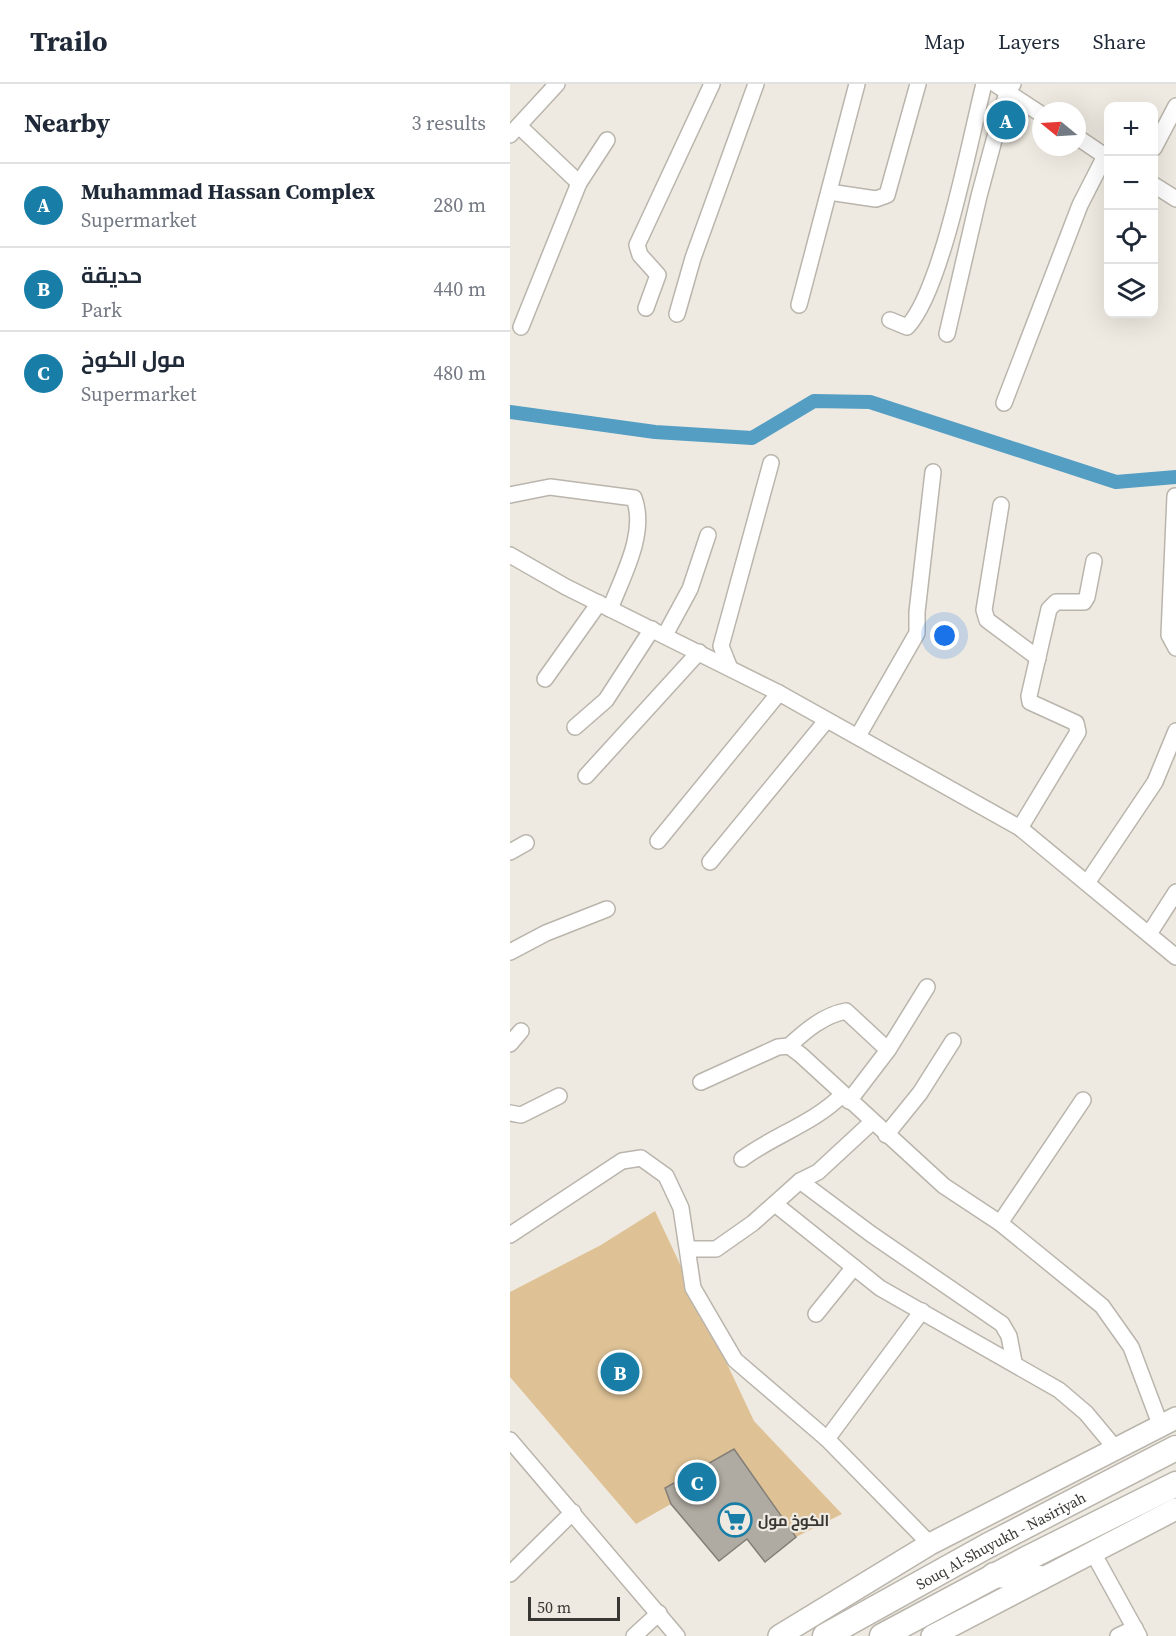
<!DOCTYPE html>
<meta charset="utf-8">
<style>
:root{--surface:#fff;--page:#f6f6f7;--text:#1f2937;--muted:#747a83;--line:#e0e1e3;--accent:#187ea8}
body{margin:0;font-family:"Source Serif 4",Cairo,serif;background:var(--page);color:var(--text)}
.controls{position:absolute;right:18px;top:18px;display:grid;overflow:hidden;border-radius:12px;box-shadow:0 6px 24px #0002}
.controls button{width:54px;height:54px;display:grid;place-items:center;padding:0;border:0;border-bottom:2px solid var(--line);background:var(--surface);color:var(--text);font:30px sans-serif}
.compass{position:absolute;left:522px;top:18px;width:54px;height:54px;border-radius:50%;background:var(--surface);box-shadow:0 6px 24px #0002;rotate:288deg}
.scale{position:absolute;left:18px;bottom:15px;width:92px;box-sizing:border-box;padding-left:6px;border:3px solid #393733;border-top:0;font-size:16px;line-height:21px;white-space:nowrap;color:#393733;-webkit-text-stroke:4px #efeae1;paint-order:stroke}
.you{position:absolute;left:435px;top:552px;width:21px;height:21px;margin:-15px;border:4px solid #fff;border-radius:50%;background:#1a73e8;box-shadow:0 0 0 9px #1a73e833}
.badge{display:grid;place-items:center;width:39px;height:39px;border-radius:50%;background:var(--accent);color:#fff;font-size:20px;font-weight:700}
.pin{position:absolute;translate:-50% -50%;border:3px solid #fff;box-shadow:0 2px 6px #0006}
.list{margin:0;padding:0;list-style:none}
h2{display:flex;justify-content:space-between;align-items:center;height:78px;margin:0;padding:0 24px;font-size:26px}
h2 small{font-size:20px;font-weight:400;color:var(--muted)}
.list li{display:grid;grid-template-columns:39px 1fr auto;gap:18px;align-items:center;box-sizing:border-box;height:84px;padding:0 24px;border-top:2px solid var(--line)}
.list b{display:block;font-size:22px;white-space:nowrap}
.list p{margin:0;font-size:20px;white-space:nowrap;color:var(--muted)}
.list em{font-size:20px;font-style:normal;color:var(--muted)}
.icon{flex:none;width:33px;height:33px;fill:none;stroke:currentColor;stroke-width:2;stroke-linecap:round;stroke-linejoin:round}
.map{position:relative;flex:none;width:666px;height:1552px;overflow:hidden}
header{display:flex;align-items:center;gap:36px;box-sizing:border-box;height:84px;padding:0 30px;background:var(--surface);border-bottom:2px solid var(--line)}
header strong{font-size:28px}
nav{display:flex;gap:33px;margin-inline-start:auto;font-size:21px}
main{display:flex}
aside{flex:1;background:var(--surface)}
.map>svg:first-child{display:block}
.green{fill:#dec296}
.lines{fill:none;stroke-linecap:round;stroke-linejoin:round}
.canal{stroke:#549ec4;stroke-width:14}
.building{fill:#b0aba2;stroke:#837e76;stroke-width:1.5}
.minor-casing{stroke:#bab5ac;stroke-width:18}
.secondary-casing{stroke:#bab5ac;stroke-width:24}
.trunk-casing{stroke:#bab5ac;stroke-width:27}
.minor{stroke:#fff;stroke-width:15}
.secondary{stroke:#fff;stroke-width:21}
.trunk{stroke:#fff;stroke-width:24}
.labels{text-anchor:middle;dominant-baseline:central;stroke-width:4.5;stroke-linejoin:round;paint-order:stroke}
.poi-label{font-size:15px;font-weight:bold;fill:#393733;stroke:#efeae1;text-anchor:start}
.street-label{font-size:15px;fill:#393733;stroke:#efeae1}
</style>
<header>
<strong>Trailo</strong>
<nav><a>Map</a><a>Layers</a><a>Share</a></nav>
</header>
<main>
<aside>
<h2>Nearby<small>3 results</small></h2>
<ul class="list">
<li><span class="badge">A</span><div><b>Muhammad Hassan Complex</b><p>Supermarket</p></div><em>280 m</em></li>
<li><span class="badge">B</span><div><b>حديقة</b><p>Park</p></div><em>440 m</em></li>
<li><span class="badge">C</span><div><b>مول الكوخ</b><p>Supermarket</p></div><em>480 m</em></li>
</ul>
</aside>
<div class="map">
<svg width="666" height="1552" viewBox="0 0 666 1552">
<rect width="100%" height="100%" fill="#efeae1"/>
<path class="green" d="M145 1127 244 1337 332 1430 286 1453 224 1365 156 1404 161 1420 126 1440 0 1293V1208L91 1161Z"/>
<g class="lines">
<path class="canal" d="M0 328 145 348 242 354 304 317 360 318 606 398 666 393"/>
</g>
<path class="building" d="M224 1365 286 1453 255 1478 237 1455 209 1477 161 1420 155 1404Z"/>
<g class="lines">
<defs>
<g id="minor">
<path d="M485 0 531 30"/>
<path d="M9 42 69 99"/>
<path d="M0 51 47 0"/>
<path d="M567 53 598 74"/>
<path d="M644 64 666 22"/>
<path d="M644 101 666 115"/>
<path d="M319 108 366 115 377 111 408 0"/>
<path d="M289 221 347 0"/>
<path d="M136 224 148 191 130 171 127 161 202 0"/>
<path d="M167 230 183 174 246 0"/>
<path d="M380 236 397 243C432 207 460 55 474 0"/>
<path d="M11 243 69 99 97 56"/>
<path d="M437 250 469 112 497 8 503 0"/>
<path d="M494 319 570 121 595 72"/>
<path d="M0 411 40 403 124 414C137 449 113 491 100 525"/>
<path d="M665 412 659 551 666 564"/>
<path d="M491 421 474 526 477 536 528 574"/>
<path d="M0 471 56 503 269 609 510 744 666 873"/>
<path d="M155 551 180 505 198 451"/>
<path d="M219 582 211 562 261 379"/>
<path d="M35 595 89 519"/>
<path d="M65 643 96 616 142 545"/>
<path d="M348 652 407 549V528L423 388"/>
<path d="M76 692 189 568"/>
<path d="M510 744 568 648 566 639 520 618 519 612 539 525 546 518H574L577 513 584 477"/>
<path d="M148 757 269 609"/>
<path d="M0 768 16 759"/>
<path d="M200 778 316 637"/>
<path d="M577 799 645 698 666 647"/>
<path d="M639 850 666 808"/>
<path d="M0 868 36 849 97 825"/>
<path d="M0 960 11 947"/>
<path d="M279 962C295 947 314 931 336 927L378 966"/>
<path d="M191 998 268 963 279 962 291 971 434 1102 490 1139 592 1222 621 1263 650 1340"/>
<path d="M339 1017 378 966 417 903"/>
<path d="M0 1029 11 1031 49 1012"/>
<path d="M376 1051 410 1009 443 957"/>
<path d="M232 1075C264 1051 303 1040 332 1011"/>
<path d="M290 1097 361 1150 492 1240 499 1252 504 1278"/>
<path d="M265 1120 370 1204 549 1306 576 1329 606 1365"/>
<path d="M490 1139 573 1016"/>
<path d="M0 1151 112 1077 131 1074 156 1092 171 1124 183 1204 225 1276 317 1355 420 1460"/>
<path d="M178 1165H206L243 1139 290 1097 308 1088 362 1038"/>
<path d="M306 1230 344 1183"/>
<path d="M317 1355 412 1227"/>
<path d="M0 1356 167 1552"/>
<path d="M582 1467 629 1552"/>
<path d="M0 1490 63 1428"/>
<path d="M124 1552 149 1529"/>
<path d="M608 1552 625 1544"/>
</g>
<g id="secondary">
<path d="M269 1552 420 1460 666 1334"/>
<path d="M422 1552 666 1425"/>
</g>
<g id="trunk">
<path d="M484 1491 530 1494"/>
<path id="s1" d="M315 1552 477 1462 666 1364"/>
<path d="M372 1552 516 1475 666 1400"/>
</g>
</defs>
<use href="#minor" class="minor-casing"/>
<use href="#secondary" class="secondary-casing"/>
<use href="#trunk" class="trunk-casing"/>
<use href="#minor" class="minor"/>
<use href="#secondary" class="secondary"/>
<use href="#trunk" class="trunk"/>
</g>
<defs>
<symbol id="supermarket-ring" viewBox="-11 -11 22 22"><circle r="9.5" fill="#efeae1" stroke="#187ea8" stroke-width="1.5"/><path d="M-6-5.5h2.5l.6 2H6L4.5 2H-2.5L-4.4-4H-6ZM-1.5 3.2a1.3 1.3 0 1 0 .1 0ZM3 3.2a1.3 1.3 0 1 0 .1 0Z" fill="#187ea8"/></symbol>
</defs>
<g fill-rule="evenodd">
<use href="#supermarket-ring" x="206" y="1417" width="38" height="38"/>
</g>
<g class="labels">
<g class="poi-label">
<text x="248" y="1436">الكوخ مول</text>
</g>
<g class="street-label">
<text stroke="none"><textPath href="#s1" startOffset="200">Souq Al-Shuyukh - Nasiriyah</textPath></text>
</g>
</g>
</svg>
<div class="controls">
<button>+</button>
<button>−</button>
<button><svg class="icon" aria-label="locate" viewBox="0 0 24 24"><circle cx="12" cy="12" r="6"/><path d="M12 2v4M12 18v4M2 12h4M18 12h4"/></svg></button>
<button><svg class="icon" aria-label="layers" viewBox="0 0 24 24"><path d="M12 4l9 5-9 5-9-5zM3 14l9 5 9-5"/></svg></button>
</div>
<svg class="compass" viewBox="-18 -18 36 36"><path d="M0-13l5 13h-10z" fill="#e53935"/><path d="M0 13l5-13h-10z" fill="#747a83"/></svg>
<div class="scale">50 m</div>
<div class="you"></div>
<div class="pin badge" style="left:496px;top:36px">A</div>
<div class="pin badge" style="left:110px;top:1288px">B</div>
<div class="pin badge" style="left:187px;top:1398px">C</div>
</div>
</main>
